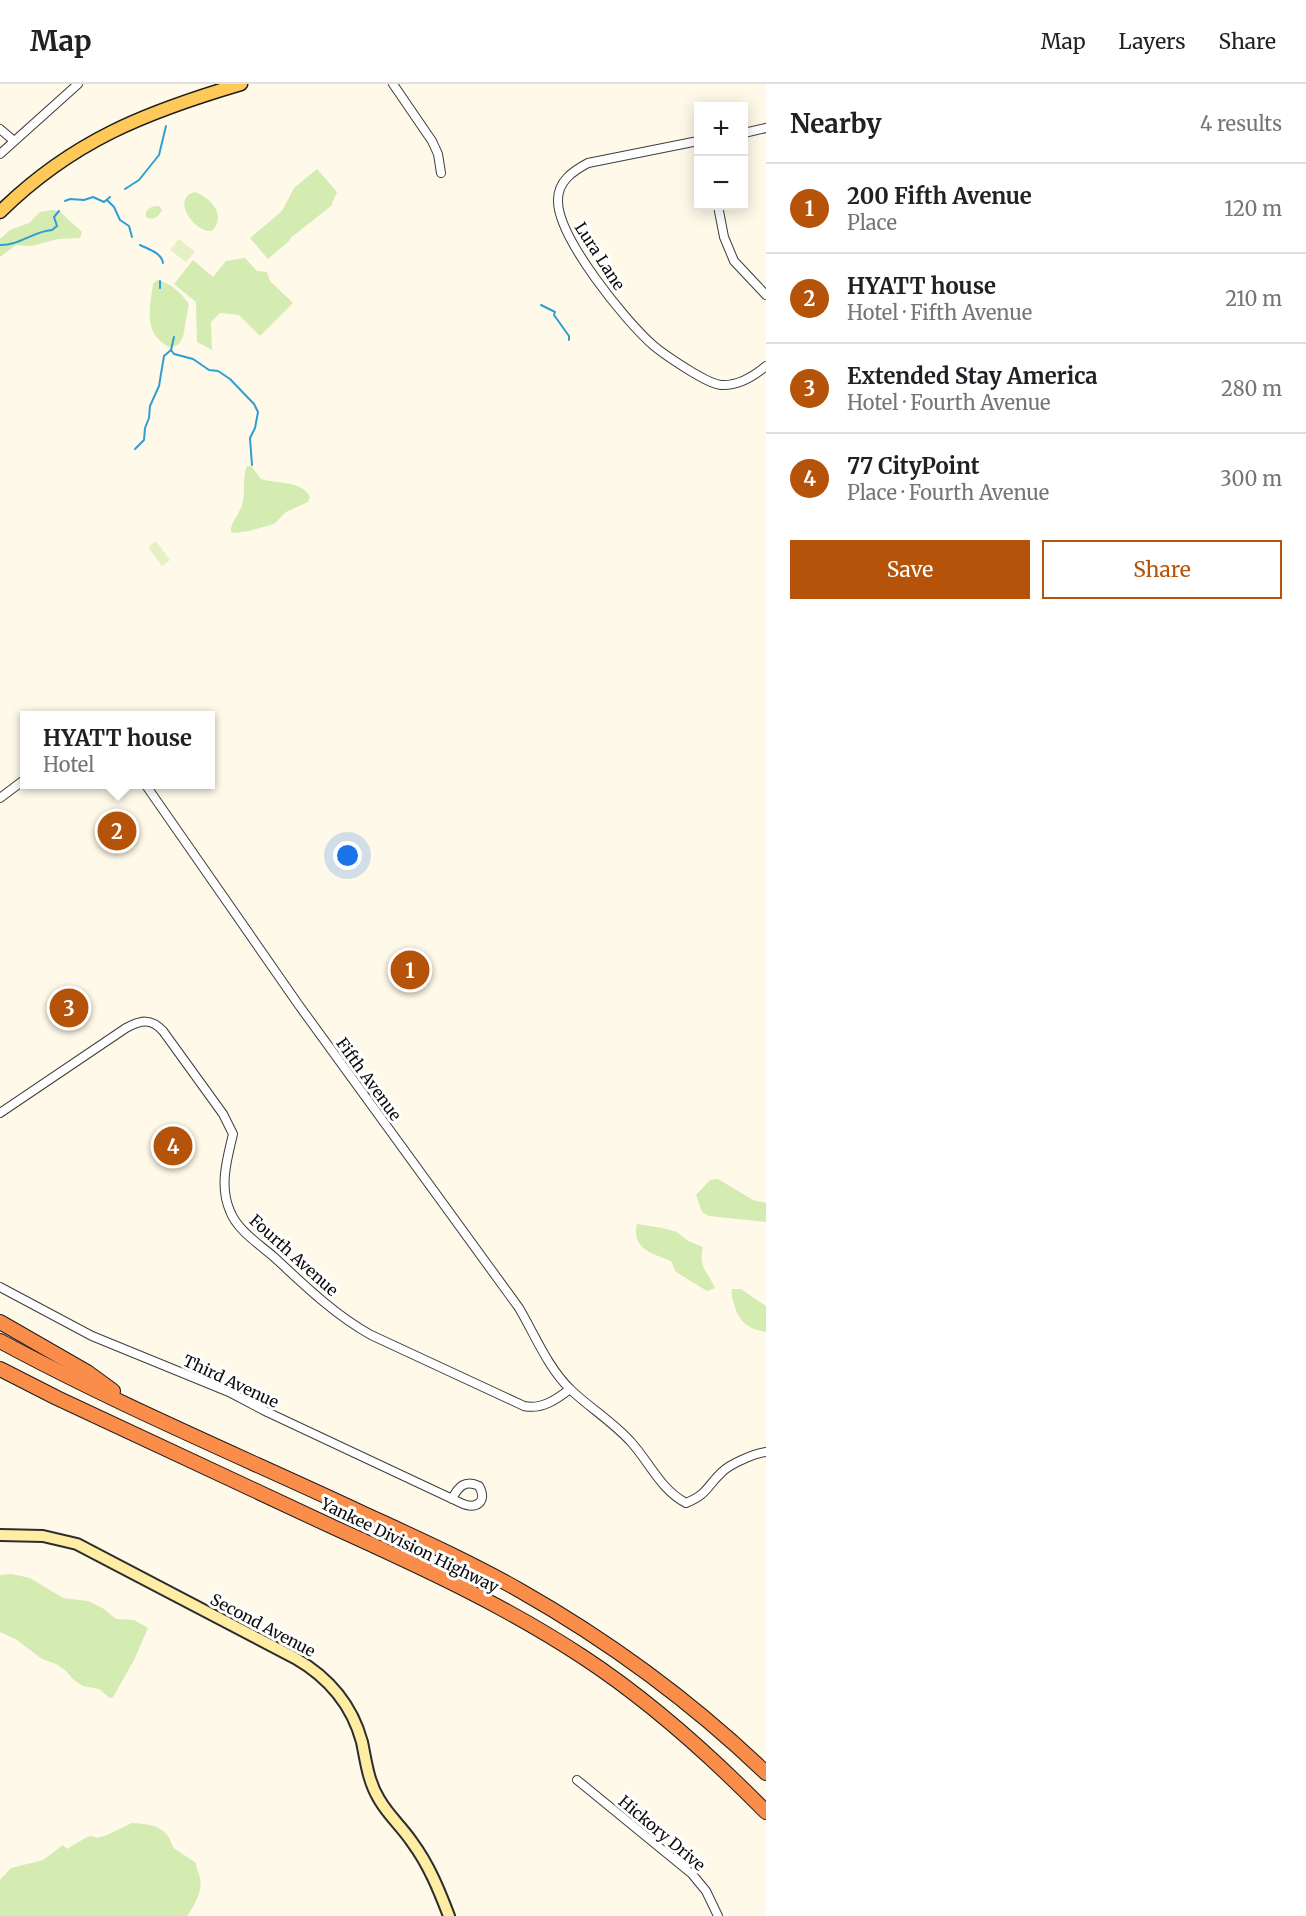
<!DOCTYPE html>
<meta charset="utf-8">
<style>
:root{--surface:#fff;--page:#f6f6f6;--text:#202124;--muted:#757577;--line:#e0e0e0;--accent:#b45309}
body{margin:0;font-family:Merriweather,serif;background:var(--page);color:var(--text)}
.controls{position:absolute;right:18px;top:18px;display:grid;overflow:hidden;border-radius:0px;box-shadow:0 3px 15px #0003}
.controls button{width:54px;height:54px;display:grid;place-items:center;padding:0;border:0;border-bottom:2px solid var(--line);background:var(--surface);color:var(--text);font:30px sans-serif}
.you{position:absolute;left:348px;top:772px;width:21px;height:21px;margin:-15px;border:4px solid #fff;border-radius:50%;background:#1a73e8;box-shadow:0 0 0 9px #1a73e833}
.badge{display:grid;place-items:center;width:39px;height:39px;border-radius:50%;background:var(--accent);color:#fff;font-size:20px;font-weight:700}
.pin{position:absolute;translate:-50% -50%;border:3px solid #fff;box-shadow:0 2px 6px #0006}
.popup{position:absolute;left:20px;top:627px;width:195px;height:78px;box-sizing:border-box;display:grid;place-content:center;border-radius:0px;background:var(--surface);filter:drop-shadow(0 2px 4px #0005);font-size:20px;white-space:nowrap;color:var(--muted)}
.popup b{font-size:22px;color:var(--text)}
.popup::after{content:'';position:absolute;left:50%;top:100%;margin-left:-12px;border:12px solid transparent;border-top-color:var(--surface)}
.list{margin:0;padding:0;list-style:none}
h2{display:flex;justify-content:space-between;align-items:center;height:78px;margin:0;padding:0 24px;font-size:26px}
h2 small{font-size:20px;font-weight:400;color:var(--muted)}
.list li{display:grid;grid-template-columns:39px 1fr auto;gap:18px;align-items:center;box-sizing:border-box;height:90px;padding:0 24px;border-top:2px solid var(--line)}
.list b{display:block;font-size:22px;white-space:nowrap}
.list p{margin:0;font-size:20px;white-space:nowrap;color:var(--muted)}
.list em{font-size:20px;font-style:normal;color:var(--muted)}
.actions{display:flex;gap:12px;padding:18px 24px}
.actions a{flex:1;padding:14px 0;border:2px solid var(--accent);border-radius:0px;text-align:center;font-size:21px;color:var(--accent)}
.actions .main{background:var(--accent);color:#fff}
.map{position:relative;flex:none;width:766px;height:1832px;overflow:hidden}
header{display:flex;align-items:center;gap:36px;box-sizing:border-box;height:84px;padding:0 30px;background:var(--surface);border-bottom:2px solid var(--line)}
header strong{font-size:28px}
nav{display:flex;gap:33px;margin-inline-start:auto;font-size:21px}
main{display:flex}
aside{flex:1;background:var(--surface)}
.map>svg:first-child{display:block}
.green{fill:#d4ebb2}
.pitch{fill:#e5f1c4}
.lines{fill:none;stroke-linecap:round;stroke-linejoin:round}
.stream{stroke:#2f9fd3;stroke-width:2}
.street-casing{stroke:#3e3e3e;stroke-width:10}
.secondary-casing{stroke:#2d2d2d;stroke-width:14}
.primary-casing{stroke:#1c1c1c;stroke-width:15}
.highway-casing{stroke:#1c1c1c;stroke-width:16}
.street{stroke:#fff;stroke-width:8}
.secondary{stroke:#ffeda4;stroke-width:10}
.primary{stroke:#ffc959;stroke-width:12}
.highway{stroke:#fb8d4b;stroke-width:14}
.labels{text-anchor:middle;dominant-baseline:central;stroke-width:6;stroke-linejoin:round;paint-order:stroke}
.street-label{font-size:16px;fill:#0b0b0b;stroke:#fff}
</style>
<header>
<strong>Map</strong>
<nav><a>Map</a><a>Layers</a><a>Share</a></nav>
</header>
<main>
<div class="map">
<svg width="766" height="1832" viewBox="0 0 766 1832">
<rect width="100%" height="100%" fill="#fff9e9"/>
<g class="green">
<path d="M317 85 337 108 331 122 293 152H292L289 157 268 175 250 154 282 127 294 104Z"/>
<path d="M195 108C211 114 227 131 212 147 194 149 170 114 195 108Z"/>
<path d="M159 122 162 126C159 133 152 137 146 133 144 125 152 122 159 122Z"/>
<path d="M52 126 59 127 82 148 80 154 58 155 32 162 16 161 0 173V155L10 146 29 139 40 128Z"/>
<path d="M245 174 257 187 267 188 270 197 293 219 260 252 239 231 220 229 211 238 212 266 197 258 196 218 174 200 193 176 213 193 226 177Z"/>
<path d="M157 196C170 198 182 210 189 220L183 253 179 260 171 264C142 250 150 225 153 200Z"/>
<path d="M247 382H251L261 395C276 400 302 396 310 413L308 418 286 428 274 440 249 447 234 449 231 448C230 439 239 431 242 421 246 407 242 394 247 382Z"/>
<path d="M718 1095 753 1116 766 1119V1138L709 1132 702 1128 696 1111 710 1096Z"/>
<path d="M637 1140 662 1144 677 1148 688 1157 703 1163C698 1184 707 1186 715 1204L707 1207 676 1188 671 1177C653 1170 631 1165 637 1140Z"/>
<path d="M732 1205H741L766 1222V1248C748 1245 739 1238 734 1220 732 1214 731 1211 732 1205Z"/>
<path d="M12 1490 30 1494 63 1514 88 1517 104 1525 116 1535 134 1536 148 1544 134 1576 113 1613 110 1614 99 1605 83 1602 74 1596 65 1586 56 1580 42 1575 17 1556 0 1548V1491Z"/>
<path d="M132 1739C145 1740 159 1740 168 1752 171 1756 171 1762 175 1765 182 1770 189 1774 196 1779 196 1785 199 1788 200 1794 203 1806 194 1823 187 1832H0V1796L11 1784 43 1776 63 1761 67 1765 87 1753 92 1752 97 1754 107 1751Z"/>
</g>
<g class="pitch">
<path d="M179 155 195 168 186 178 170 166Z"/>
<path d="M156 457 170 476 162 482 148 463Z"/>
</g>
<g class="lines">
<g class="stream">
<path d="M125 105 139 96 159 71 166 42"/>
<path d="M107 116 114 123 120 136 129 142 132 153"/>
<path d="M65 117 70 115 84 116 93 113 104 118 110 113"/>
<path d="M0 161C18 162 34 147 52 146L57 142 54 133 59 127"/>
<path d="M140 161C148 165 162 169 163 179"/>
<path d="M160 197V204"/>
<path d="M541 221 555 228 554 231 569 252V256"/>
<path d="M174 253 171 266 174 270 193 275 209 286 218 287 230 295 254 320 258 328 255 344 250 354 252 381"/>
<path d="M135 365 144 356 145 344 149 334 150 322 159 302 164 272 171 266"/>
</g>
<defs>
<g id="street">
<path d="M393 0 432 57 438 70 441 89"/>
<path d="M0 45 14 57"/>
<path d="M744 49 766 44"/>
<path d="M698 57 588 79C573 87 558 97 558 116 557 153 626 238 654 262 666 272 679 280 692 288 701 293 711 300 721 301 737 302 754 292 766 282"/>
<path d="M0 70 78 0"/>
<path d="M718 122 724 153 734 177 766 211"/>
<path d="M145 700 298 920 519 1224C535 1251 548 1284 571 1306 590 1324 613 1338 631 1358 650 1379 660 1405 686 1419 708 1410 706 1403 722 1388 730 1380 755 1369 766 1368"/>
<path d="M0 714 24 696"/>
<path d="M0 1029 126 944C141 936 151 934 163 947L223 1030 233 1050C227 1075 219 1102 230 1127 237 1146 259 1160 274 1173 304 1201 335 1231 371 1251L524 1322C542 1326 557 1315 570 1305"/>
<path d="M0 1203 92 1252 229 1308 267 1328 461 1419C476 1426 488 1418 479 1402 465 1395 458 1403 452 1415"/>
<path d="M577 1696 692 1790 706 1807 718 1832"/>
</g>
<path id="secondary" d="M0 1451 43 1452 77 1460 295 1574C328 1593 352 1621 362 1658 366 1677 368 1697 379 1715 388 1731 402 1743 412 1758 429 1781 439 1806 449 1832"/>
<path id="primary" d="M0 128C72 57 146 28 241 0"/>
<g id="highway">
<path d="M0 1238 87 1288 113 1307"/>
<path d="M0 1257C116 1320 240 1372 360 1428 414 1453 468 1477 519 1506 609 1557 692 1618 766 1689"/>
<path d="M0 1285 57 1314C149 1357 241 1400 333 1443 419 1482 504 1521 583 1573 650 1617 710 1671 766 1728"/>
</g>
</defs>
<use href="#street" class="street-casing"/>
<use href="#secondary" class="secondary-casing"/>
<use href="#primary" class="primary-casing"/>
<use href="#highway" class="highway-casing"/>
<use href="#street" class="street"/>
<use href="#secondary" class="secondary"/>
<use href="#primary" class="primary"/>
<use href="#highway" class="highway"/>
</g>
<g class="labels">
<g class="street-label">
<text transform="translate(600 172) rotate(57)">Lura Lane</text>
<text transform="translate(369 995) rotate(54)">Fifth Avenue</text>
<text transform="translate(294 1171) rotate(42)">Fourth Avenue</text>
<text transform="translate(231 1297) rotate(25)">Third Avenue</text>
<text transform="translate(410 1461) rotate(26)">Yankee Division Highway</text>
<text transform="translate(263 1541) rotate(28)">Second Avenue</text>
<text transform="translate(662 1749) rotate(40)">Hickory Drive</text>
</g>
</g>
</svg>
<div class="controls">
<button>+</button>
<button>−</button>
</div>
<div class="you"></div>
<div class="pin badge" style="left:410px;top:886px">1</div>
<div class="pin badge" style="left:117px;top:747px">2</div>
<div class="popup"><b>HYATT house</b>Hotel</div>
<div class="pin badge" style="left:69px;top:924px">3</div>
<div class="pin badge" style="left:173px;top:1062px">4</div>
</div>
<aside>
<h2>Nearby<small>4 results</small></h2>
<ul class="list">
<li><span class="badge">1</span><div><b>200 Fifth Avenue</b><p>Place</p></div><em>120 m</em></li>
<li><span class="badge">2</span><div><b>HYATT house</b><p>Hotel · Fifth Avenue</p></div><em>210 m</em></li>
<li><span class="badge">3</span><div><b>Extended Stay America</b><p>Hotel · Fourth Avenue</p></div><em>280 m</em></li>
<li><span class="badge">4</span><div><b>77 CityPoint</b><p>Place · Fourth Avenue</p></div><em>300 m</em></li>
</ul>
<div class="actions"><a class="main">Save</a><a>Share</a></div>
</aside>
</main>
